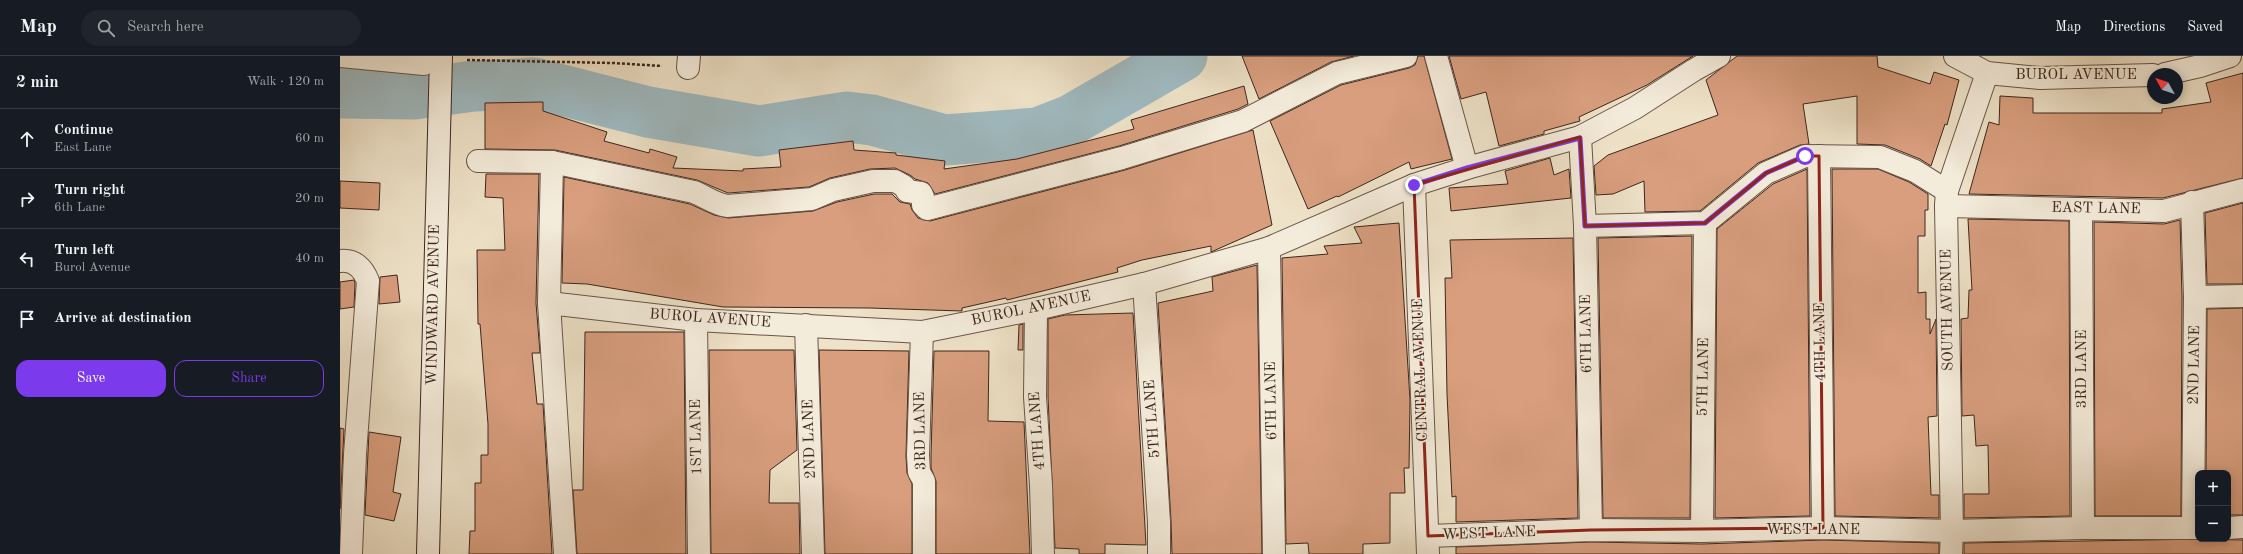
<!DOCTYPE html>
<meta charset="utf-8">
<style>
:root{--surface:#171b24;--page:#20242c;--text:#f1f3f6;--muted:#9ea1a6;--line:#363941;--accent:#7c3aed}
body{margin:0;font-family:"Old Standard TT",serif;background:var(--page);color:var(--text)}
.controls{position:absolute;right:12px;bottom:12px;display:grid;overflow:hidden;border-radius:8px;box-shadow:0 2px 10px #0003}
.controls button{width:36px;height:36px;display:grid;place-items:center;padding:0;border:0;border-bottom:1px solid var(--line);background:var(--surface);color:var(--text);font:20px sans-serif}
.compass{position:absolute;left:1807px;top:12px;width:36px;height:36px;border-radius:50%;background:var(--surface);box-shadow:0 2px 10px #0003;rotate:310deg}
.stop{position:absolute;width:12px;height:12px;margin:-9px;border:3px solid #7c3aed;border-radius:50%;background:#fff}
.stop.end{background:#7c3aed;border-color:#fff;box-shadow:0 1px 4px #0008}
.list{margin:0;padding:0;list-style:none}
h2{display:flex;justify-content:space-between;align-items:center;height:52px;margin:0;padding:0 16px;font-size:17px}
h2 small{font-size:13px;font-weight:400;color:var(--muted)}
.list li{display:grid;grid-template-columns:26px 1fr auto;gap:12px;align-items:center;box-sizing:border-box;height:60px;padding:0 16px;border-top:1px solid var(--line)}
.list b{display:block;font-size:15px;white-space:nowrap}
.list p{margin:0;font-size:13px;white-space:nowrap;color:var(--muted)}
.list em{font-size:13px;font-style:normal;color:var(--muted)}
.actions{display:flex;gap:8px;padding:12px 16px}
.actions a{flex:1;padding:9px 0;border:1px solid var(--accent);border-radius:12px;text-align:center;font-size:14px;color:var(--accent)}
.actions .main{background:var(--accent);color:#fff}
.icon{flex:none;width:22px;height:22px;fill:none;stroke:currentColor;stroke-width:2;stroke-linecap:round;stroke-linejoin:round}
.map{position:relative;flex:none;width:1903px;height:498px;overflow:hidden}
header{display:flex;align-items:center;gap:24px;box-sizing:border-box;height:56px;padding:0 20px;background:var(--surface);border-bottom:1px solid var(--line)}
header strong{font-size:19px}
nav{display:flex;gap:22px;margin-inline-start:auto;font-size:14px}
.search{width:280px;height:36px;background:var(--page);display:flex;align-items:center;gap:10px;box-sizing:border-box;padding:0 14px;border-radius:22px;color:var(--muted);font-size:15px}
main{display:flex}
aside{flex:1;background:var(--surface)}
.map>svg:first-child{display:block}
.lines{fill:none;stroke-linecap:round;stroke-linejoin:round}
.river{stroke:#9fbac1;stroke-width:51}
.building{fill:#d89e7e;stroke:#3d261d}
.pedestrian-casing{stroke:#695548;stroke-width:24}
.minor-casing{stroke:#695548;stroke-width:24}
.tertiary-casing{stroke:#695548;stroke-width:24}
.secondary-casing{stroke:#3d261d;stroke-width:24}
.path{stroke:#3d261d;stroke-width:2.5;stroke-dasharray:3 2;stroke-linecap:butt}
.pedestrian{stroke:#f4ecdb;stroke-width:22}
.minor{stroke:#f4ecdb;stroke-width:22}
.tertiary{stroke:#f4ecdb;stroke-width:22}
.secondary{stroke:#f4ecdb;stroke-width:22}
.route{stroke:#7c3aed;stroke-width:5}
.marked{fill:none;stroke:#8f2418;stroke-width:3;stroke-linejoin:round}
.labels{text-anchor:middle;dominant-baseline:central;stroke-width:3.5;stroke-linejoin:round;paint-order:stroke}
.street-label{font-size:15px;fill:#3d261d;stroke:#f4ecdb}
</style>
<header>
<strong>Map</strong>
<div class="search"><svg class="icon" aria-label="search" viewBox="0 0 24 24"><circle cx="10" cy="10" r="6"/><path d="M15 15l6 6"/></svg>Search here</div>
<nav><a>Map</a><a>Directions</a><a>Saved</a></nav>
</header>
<main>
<aside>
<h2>2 min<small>Walk · 120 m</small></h2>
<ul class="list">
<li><svg class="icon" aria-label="ahead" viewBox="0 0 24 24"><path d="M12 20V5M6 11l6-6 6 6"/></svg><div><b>Continue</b><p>East Lane</p></div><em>60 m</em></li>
<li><svg class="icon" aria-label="right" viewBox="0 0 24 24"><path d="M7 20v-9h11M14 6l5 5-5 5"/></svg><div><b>Turn right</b><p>6th Lane</p></div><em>20 m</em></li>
<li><svg class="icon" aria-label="left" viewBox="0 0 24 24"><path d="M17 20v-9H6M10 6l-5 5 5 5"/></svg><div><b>Turn left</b><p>Burol Avenue</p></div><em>40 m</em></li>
<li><svg class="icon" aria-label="arrive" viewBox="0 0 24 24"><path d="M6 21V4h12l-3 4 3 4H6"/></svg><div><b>Arrive at destination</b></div></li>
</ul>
<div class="actions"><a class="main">Save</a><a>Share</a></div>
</aside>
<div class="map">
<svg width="1903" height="498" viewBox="0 0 1903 498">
<rect width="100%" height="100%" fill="#eee2c8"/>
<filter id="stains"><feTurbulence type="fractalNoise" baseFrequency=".005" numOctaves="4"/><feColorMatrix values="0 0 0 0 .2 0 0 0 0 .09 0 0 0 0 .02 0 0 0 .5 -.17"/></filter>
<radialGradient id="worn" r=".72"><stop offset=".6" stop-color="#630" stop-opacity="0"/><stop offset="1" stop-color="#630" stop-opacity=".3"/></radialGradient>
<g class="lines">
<path class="river" d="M0 37 74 38 134 30 194 27 308 56 419 75 507 61 532 64 605 84 698 77 731 64 842 0"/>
</g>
<g class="building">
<path d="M902 0H1014L991 6 919 43Z"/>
<path d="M1078 0H1084L1112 103 1071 113 1069 106 998 141 997 140 968 153 930 65 1001 29 1069 12 1075 9Z"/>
<path d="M1109 0H1353L1307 29 1239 61 1240 65 1204 75V78L1159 90 1146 36 1121 43Z"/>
<path d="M1397 0H1537L1538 11 1590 28 1594 16 1619 24 1607 69 1605 68 1591 110 1580 103 1545 89 1517 88V40L1463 48 1469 88 1460 89 1418 107 1360 155 1305 156 1304 125 1273 138 1256 139 1254 110 1268 99 1378 59 1366 24Z"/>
<path d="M1903 17V122L1823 142 1629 138 1649 66 1659 69 1660 40 1693 42V57H1822V53L1871 46 1866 27Z"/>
<path d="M904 30 908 48 898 53 779 90 595 138 588 127 575 123 570 119 555 112 530 113 490 122 469 131 388 137 357 124 215 94 145 93V47L203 46V55L267 76 264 85 309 97 310 93 337 101 333 112 403 115V113L441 111 439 94 513 85 514 94 556 97V99L605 105 604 113 677 103 794 73 791 64Z"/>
<path d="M913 74 932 169 871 196V190L802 204 777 212 778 216 667 244 666 242 622 252V255L529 252 383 251 247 228 222 227 224 121 350 148 374 159 388 162 473 155 497 146 534 138H552L560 146 570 148 572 154 578 162 590 165 785 114Z"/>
<path d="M1210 102 1214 119 1229 113 1231 142 1111 155 1109 132 1168 128 1165 115Z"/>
<path d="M1467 113 1470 460 1375 462 1377 173 1433 128Z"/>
<path d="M1492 113H1538L1569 126 1588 138V154H1585V180H1578V237L1586 236V263H1590V278L1596 263 1597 360 1588 361 1591 439H1599V462L1495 460Z"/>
<path d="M146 118H199L196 247 200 297H192L197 348H203L212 498H129L130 475H135V427H141V399H148V368L140 268H138L137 194H165L163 142 145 141Z"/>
<path d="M0 125 40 127 39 154 0 152Z"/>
<path d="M1903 147V228H1867L1865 157Z"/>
<path d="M1628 163 1729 165 1730 460 1624 462V438H1649L1648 389 1636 390 1634 359 1622 360 1621 263 1628 262 1629 234H1632Z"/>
<path d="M1840 164 1842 241 1841 460H1755L1754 166 1824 168Z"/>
<path d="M1059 167 1070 344 1069 412H1064L1065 437H1050V487L1023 488V498H969L968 487 946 488 942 202 988 198 984 190 1022 187 1014 171Z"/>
<path d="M1352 180 1350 462H1263L1258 182Z"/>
<path d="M1233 182 1238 462 1116 466V440L1112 441 1107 338 1105 222H1112L1110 184Z"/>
<path d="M917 209 922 498H832L831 465 818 247 873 235 872 221Z"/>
<path d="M57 219 60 246 39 248 40 221Z"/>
<path d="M14 224 15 227 14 251 0 253V226Z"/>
<path d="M1903 252V459H1888V417H1866L1867 253Z"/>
<path d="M793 257 806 489 765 488V498H739V493L715 492 708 341V263L725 259Z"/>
<path d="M683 268V294H678L679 269Z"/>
<path d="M245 276H344L346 498H237L233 434H243Z"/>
<path d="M369 294H454L457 394 430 414 429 447H459L460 498H371Z"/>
<path d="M479 294 569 295 566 400 567 417 572 428V498H485Z"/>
<path d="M594 295H649L648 365 684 366 690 498H596V425L591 412V399Z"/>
<path d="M0 372 4 373 0 453Z"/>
<path d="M29 376 61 381 53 436 61 438 54 465 25 459Z"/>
<path d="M1864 483 1903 484V498H1624V487Z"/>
<path d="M1483 484 1599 487V498H1116V491L1251 486 1362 488Z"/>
</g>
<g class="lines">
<defs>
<g id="pedestrian">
<path d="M1 0 84 8"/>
<path d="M1240 81 1245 170 1251 474"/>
<path d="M1479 100 1483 472"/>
<path d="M138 105 212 106 354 136C366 141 375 148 387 150L472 143 493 134 533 125H555L564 130 567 135 581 137 583 141V149L587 153 782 102 903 65 997 17 1066 0"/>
<path d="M1852 146 1855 241 1853 472"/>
<path d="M1606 150 1824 155 1903 134"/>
<path d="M1741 153 1743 472"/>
<path d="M1245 170 1365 167 1426 117 1465 100 1540 101 1575 115 1607 135"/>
<path d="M929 192 934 498"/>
<path d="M804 228 819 466V498"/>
<path d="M1855 241 1903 240"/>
<path d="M209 247 212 106"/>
<path d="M696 253 695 341 701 429 703 498"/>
<path d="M356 264 359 498"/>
<path d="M466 269 473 498"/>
<path d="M582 276 578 399 579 416 584 425V498"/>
<path d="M1888 472 1903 471"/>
<path d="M1362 475 1365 167"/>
<path d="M1088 480 1251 474 1362 475 1483 472 1612 475 1743 472H1858"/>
</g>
<g id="minor">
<path d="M1096 0 1127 112"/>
<path d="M348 12 349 0"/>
<path d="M1074 129 1088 498"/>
<path d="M0 205C14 203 23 212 28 225L15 398 11 498"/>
<path d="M1611 498 1612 475 1606 150 1607 135 1647 17"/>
</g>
<g id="tertiary">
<path d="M1615 0 1647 17 1700 22 1813 19"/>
<path d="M1825 18 1860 10 1890 0"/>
<path d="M225 498 209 247 356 264 582 276 696 253 804 228 929 192 1074 129 1127 112 1240 81 1295 52 1354 14 1379 0"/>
</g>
<path id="secondary" d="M88 498 101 0"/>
</defs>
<use href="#pedestrian" class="pedestrian-casing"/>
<use href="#minor" class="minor-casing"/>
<use href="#tertiary" class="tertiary-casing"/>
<use href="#secondary" class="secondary-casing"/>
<path class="path" d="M127 4 273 7 322 10"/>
<use href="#pedestrian" class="pedestrian"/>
<use href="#minor" class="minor"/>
<use href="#tertiary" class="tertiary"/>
<use href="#secondary" class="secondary"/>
</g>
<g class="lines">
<path class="route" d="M1074 129 1127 112 1240 82 1245 170 1365 167 1426 117 1465 100"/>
</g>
<path class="marked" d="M1240 81 1245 170 1365 167 1426 117 1465 100H1479L1483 472 1251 474 1088 480 1074 129Z"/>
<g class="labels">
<g class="street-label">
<text x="1736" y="19">BUROL AVENUE</text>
<text transform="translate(1756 153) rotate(1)">EAST LANE</text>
<text transform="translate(94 249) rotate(-89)">WINDWARD AVENUE</text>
<text transform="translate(691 253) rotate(-12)">BUROL AVENUE</text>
<text transform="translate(1608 254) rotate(-91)">SOUTH AVENUE</text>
<text transform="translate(370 263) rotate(4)">BUROL AVENUE</text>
<text transform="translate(1247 278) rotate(-91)">6TH LANE</text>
<text transform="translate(1481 286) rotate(-91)">4TH LANE</text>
<text transform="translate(1855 309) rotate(-89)">2ND LANE</text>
<text transform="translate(1742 313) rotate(-90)">3RD LANE</text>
<text transform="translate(1081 314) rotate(-92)">CENTRAL AVENUE</text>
<text transform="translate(1364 321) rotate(-89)">5TH LANE</text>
<text transform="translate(932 345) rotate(-91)">6TH LANE</text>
<text transform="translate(813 363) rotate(-94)">5TH LANE</text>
<text transform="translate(581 375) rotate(-91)">3RD LANE</text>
<text transform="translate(698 375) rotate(-94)">4TH LANE</text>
<text transform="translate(357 381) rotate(-91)">1ST LANE</text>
<text transform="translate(470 383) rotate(-92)">2ND LANE</text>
<text x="1473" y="474">WEST LANE</text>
<text transform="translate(1149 478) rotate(-2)">WEST LANE</text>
</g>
</g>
<rect width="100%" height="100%" filter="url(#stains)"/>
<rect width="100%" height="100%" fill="url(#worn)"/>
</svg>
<div class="controls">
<button>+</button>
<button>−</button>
</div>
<svg class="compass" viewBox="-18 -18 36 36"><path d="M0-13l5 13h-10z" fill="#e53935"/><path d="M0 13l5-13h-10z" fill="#9ea1a6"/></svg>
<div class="stop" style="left:1465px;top:100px"></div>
<div class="stop end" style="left:1074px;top:129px"></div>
</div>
</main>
